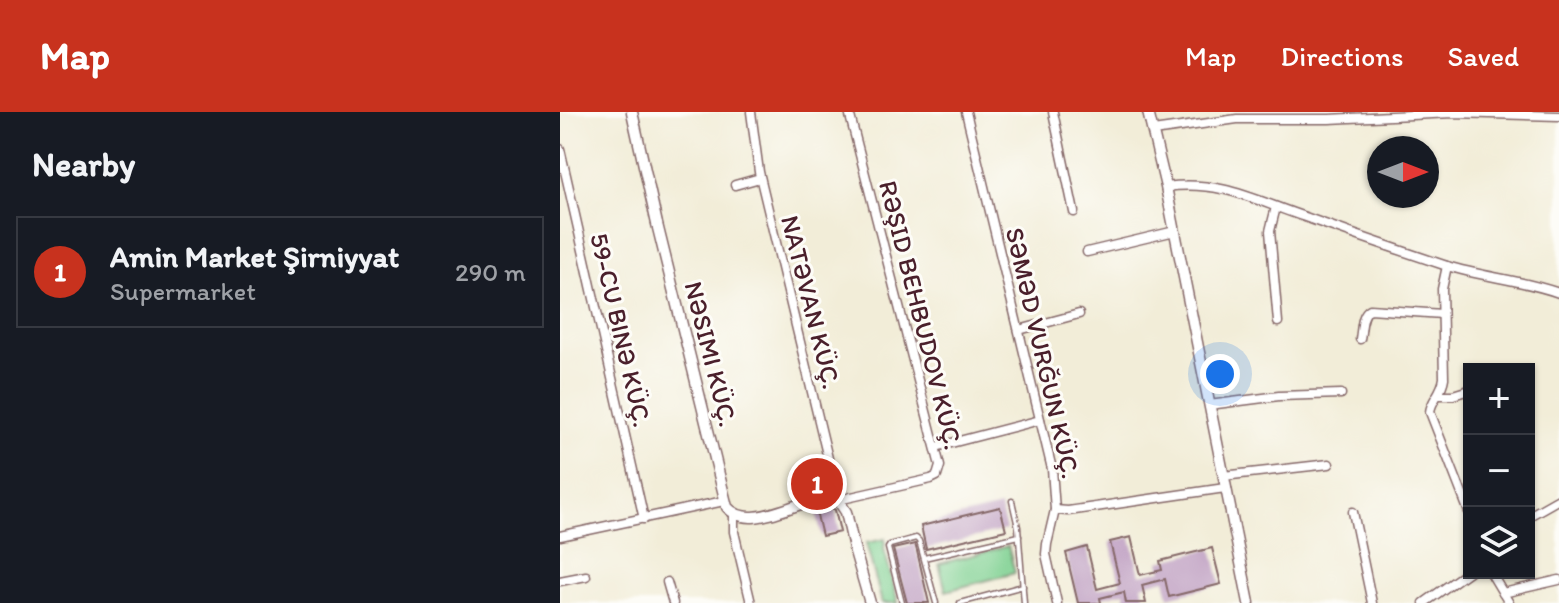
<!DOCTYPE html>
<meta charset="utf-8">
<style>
:root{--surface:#171b24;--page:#20242c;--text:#f1f3f6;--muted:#9ea1a6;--line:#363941;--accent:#c8321e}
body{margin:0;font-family:Itim,sans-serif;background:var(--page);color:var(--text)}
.controls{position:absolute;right:24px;bottom:24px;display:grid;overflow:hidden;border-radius:0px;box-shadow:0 2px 6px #0004}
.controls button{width:72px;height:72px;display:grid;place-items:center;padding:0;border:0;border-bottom:2px solid var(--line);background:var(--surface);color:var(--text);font:40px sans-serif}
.compass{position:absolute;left:807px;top:24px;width:72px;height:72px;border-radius:50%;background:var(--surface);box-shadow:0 2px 6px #0004;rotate:90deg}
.you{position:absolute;left:660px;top:262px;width:28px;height:28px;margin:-20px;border:6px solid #fff;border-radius:50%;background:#1a73e8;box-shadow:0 0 0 12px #1a73e833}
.badge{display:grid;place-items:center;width:52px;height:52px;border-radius:50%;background:var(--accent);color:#fff;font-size:26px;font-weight:700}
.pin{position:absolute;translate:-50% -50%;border:4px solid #fff;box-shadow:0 2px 8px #0006}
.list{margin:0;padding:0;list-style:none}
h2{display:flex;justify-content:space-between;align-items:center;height:104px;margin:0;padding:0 32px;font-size:34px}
h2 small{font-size:26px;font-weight:400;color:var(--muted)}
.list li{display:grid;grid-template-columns:52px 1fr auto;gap:24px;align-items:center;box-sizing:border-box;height:112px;margin:0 16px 16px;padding:0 16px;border:2px solid var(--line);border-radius:0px}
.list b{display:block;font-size:30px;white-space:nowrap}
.list p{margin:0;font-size:26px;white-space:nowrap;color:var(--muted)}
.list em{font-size:26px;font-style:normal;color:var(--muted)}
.icon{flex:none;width:44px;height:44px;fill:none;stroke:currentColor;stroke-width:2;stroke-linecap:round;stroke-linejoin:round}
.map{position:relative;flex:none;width:999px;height:491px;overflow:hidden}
header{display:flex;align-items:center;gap:48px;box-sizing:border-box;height:112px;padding:0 40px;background:var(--accent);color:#fff}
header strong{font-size:38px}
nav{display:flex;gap:44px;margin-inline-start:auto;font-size:28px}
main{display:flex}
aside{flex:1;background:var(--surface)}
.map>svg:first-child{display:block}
.green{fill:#80d193;stroke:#65785f;stroke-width:2}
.building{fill:#bb9abf}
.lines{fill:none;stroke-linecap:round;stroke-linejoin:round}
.service-casing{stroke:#856768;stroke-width:7}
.minor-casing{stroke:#856768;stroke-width:11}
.tertiary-casing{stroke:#856768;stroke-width:13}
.service{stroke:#fff;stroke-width:4}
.minor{stroke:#fff;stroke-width:8}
.tertiary{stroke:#fff;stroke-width:10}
.labels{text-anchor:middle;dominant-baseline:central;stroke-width:6;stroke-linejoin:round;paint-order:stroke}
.street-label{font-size:26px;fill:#4a1f2b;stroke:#fdfcf7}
</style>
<header>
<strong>Map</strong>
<nav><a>Map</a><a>Directions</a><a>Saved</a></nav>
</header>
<main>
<aside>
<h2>Nearby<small></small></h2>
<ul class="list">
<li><span class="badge">1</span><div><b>Amin Market Şirniyyat</b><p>Supermarket</p></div><em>290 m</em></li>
</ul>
</aside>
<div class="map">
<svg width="999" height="491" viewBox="0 0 999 491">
<rect width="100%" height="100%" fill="#fdfcf7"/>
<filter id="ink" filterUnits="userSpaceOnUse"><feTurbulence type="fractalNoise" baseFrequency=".0125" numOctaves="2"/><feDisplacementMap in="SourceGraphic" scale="16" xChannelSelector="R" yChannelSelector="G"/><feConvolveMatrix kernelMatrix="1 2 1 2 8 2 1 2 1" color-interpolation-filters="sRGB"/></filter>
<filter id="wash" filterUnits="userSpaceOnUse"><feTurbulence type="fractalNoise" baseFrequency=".006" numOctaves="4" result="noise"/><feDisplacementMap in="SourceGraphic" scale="32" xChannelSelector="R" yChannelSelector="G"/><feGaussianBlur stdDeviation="1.8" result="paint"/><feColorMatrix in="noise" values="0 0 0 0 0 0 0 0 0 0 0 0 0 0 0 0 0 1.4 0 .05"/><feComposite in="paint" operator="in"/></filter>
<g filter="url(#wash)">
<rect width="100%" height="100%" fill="#f2edd8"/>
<g class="green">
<path d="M325 427 324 437 338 491H322L306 431Z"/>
<path d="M448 434 455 461 386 479 379 452Z"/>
</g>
<g id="blocks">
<g class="building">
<path d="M270 395 275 398 280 420 262 424 256 399Z"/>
<path d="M440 395 446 418 366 437 361 414Z"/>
<path d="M571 425 580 463 602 458 600 449 652 436 661 472 609 485 605 467 582 473 586 491H566L564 480 540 486 541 491H518L506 441 527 435 537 477 560 471 550 430Z"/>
<path d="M355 432 357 439 369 491H347L333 437Z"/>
</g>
</g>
</g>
<g filter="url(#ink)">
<use href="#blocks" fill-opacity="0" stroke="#856768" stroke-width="2"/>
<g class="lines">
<defs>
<g id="service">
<path d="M452 389 458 415 464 491"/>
<path d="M364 446 459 424"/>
<path d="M342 491 328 436 330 433 356 426 359 429 376 491"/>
<path d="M400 491 463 474"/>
</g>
<g id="minor">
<path d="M191 0 199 60 278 388 371 367 377 364 380 354 289 0"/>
<path d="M406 0 492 357 495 398 487 432 486 442 497 491"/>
<path d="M493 0 514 100"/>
<path d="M593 19 677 7H769L893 1 999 4"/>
<path d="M0 37 84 407"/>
<path d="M175 73 200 66"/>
<path d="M606 75C662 68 694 88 745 105 792 122 839 138 887 154 923 165 963 168 999 181"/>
<path d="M716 95 710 119 718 210"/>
<path d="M527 140 615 119"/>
<path d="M887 154 882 177 884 266C882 281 871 288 870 300L909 400"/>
<path d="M459 218 519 202"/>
<path d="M800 227C802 217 801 202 810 197L882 202"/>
<path d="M879 283H893L909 278"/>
<path d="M649 293 719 284 781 282"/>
<path d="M376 335 480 308"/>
<path d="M663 364 769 352"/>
<path d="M495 398 508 399 665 376"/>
<path d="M793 400 812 491"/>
<path d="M174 402V420L191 491"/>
<path d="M969 404 999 387"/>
<path d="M0 424 164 389"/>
<path d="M931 461 949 491"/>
<path d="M0 469 26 464"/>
<path d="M107 470 113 491"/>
<path d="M943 481 999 468"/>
<path d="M864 491 909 459"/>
</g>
<g id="tertiary">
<path d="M72 0 97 112 167 395C193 425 249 377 278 388L286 400 294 436 310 491"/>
<path d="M588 0 606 75 689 491"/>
</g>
</defs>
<use href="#service" class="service-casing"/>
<use href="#minor" class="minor-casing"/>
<use href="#tertiary" class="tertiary-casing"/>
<use href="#service" class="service"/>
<use href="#minor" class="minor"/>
<use href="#tertiary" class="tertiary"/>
</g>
</g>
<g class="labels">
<g class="street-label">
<text transform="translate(251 190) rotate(76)">NATƏVAN KÜÇ.</text>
<text transform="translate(361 203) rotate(76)">RƏŞID BEHBUDOV KÜÇ.</text>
<text transform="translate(61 218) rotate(77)">59-CU BINƏ KÜÇ.</text>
<text transform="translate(483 241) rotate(77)">SƏMƏD VURĞUN KÜÇ.</text>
<text transform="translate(151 242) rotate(76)">NƏSIMI KÜÇ.</text>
</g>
</g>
</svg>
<div class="controls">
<button>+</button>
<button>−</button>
<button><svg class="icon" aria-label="layers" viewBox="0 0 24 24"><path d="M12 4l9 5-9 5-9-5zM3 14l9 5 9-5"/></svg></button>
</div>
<svg class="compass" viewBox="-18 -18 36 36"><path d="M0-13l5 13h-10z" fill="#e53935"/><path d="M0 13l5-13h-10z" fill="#9ea1a6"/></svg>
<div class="you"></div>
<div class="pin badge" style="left:257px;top:372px">1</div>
</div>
</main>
